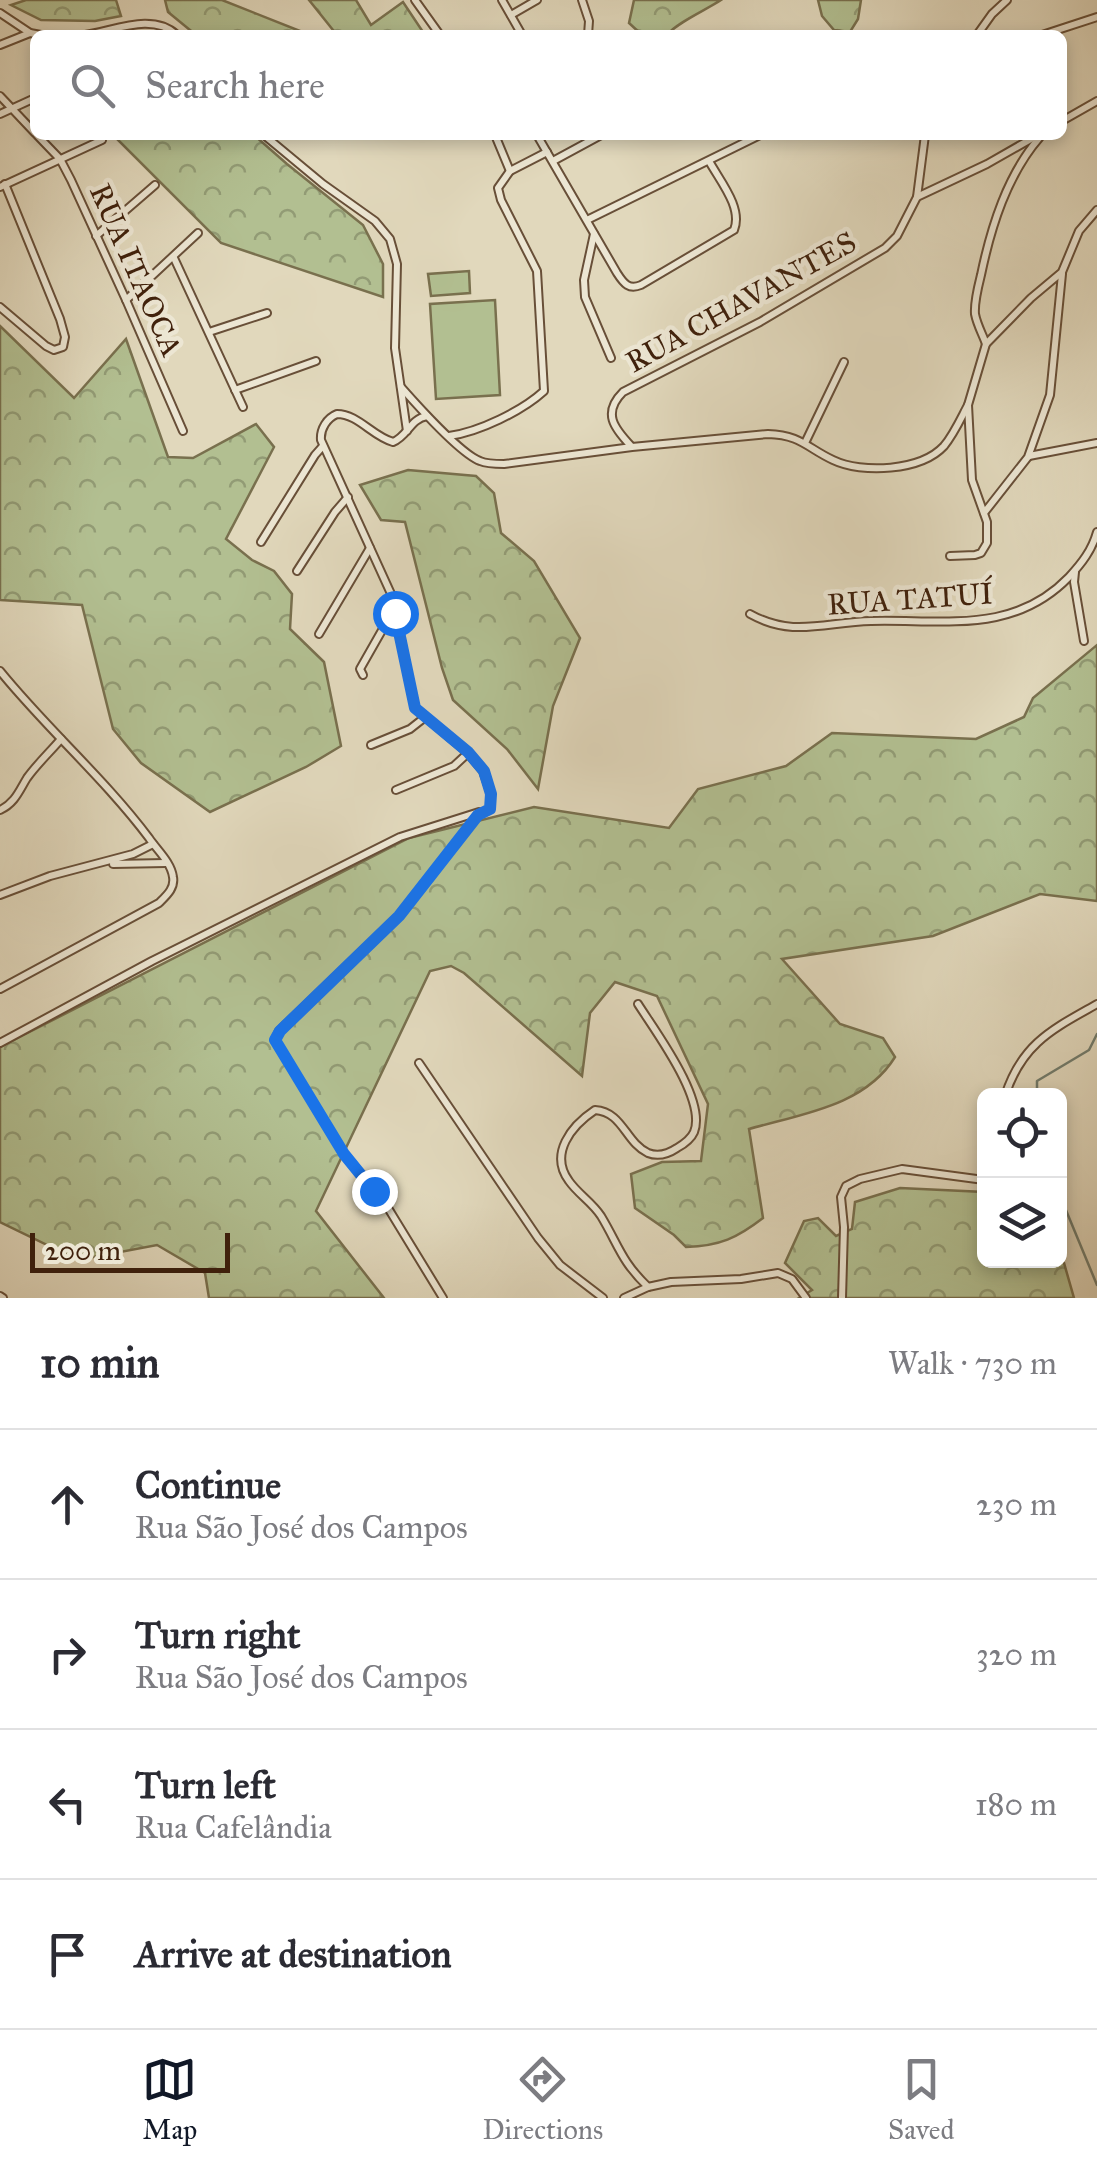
<!DOCTYPE html>
<meta charset="utf-8">
<style>
:root{--surface:#fff;--page:#f2f2f3;--text:#2b2b33;--muted:#7c7c81;--line:#e1e1e2;--accent:#111827}
body{margin:0;font-family:"IM FELL Great Primer",serif;background:var(--page);color:var(--text)}
.controls{position:absolute;right:30px;bottom:30px;display:grid;overflow:hidden;border-radius:15px;box-shadow:0 5px 15px #0003}
.controls button{width:90px;height:90px;display:grid;place-items:center;padding:0;border:0;border-bottom:2px solid var(--line);background:var(--surface);color:var(--text);font:50px sans-serif}
.scale{position:absolute;left:30px;bottom:25px;width:200px;box-sizing:border-box;padding-left:10px;border:5px solid #40210c;border-top:0;font-size:28px;line-height:35px;white-space:nowrap;color:#40210c;-webkit-text-stroke:8px #ece6d3;paint-order:stroke}
.stop{position:absolute;width:30px;height:30px;margin:-22px;border:8px solid #1a73e8;border-radius:50%;background:#fff}
.stop.end{background:#1a73e8;border-color:#fff;box-shadow:0 2px 10px #0008}
.list{margin:0;padding:0;list-style:none}
h2{display:flex;justify-content:space-between;align-items:center;height:130px;margin:0;padding:0 40px;font-size:42px}
h2 small{font-size:32px;font-weight:400;color:var(--muted)}
.list li{display:grid;grid-template-columns:65px 1fr auto;gap:30px;align-items:center;box-sizing:border-box;height:150px;padding:0 40px;border-top:2px solid var(--line)}
.list b{display:block;font-size:38px;white-space:nowrap}
.list p{margin:0;font-size:32px;white-space:nowrap;color:var(--muted)}
.list em{font-size:32px;font-style:normal;color:var(--muted)}
.icon{flex:none;width:55px;height:55px;fill:none;stroke:currentColor;stroke-width:2;stroke-linecap:round;stroke-linejoin:round}
.map{position:relative;flex:none;width:1097px;height:1298px;overflow:hidden}
.search{position:absolute;background:var(--surface);box-shadow:0 5px 15px #0003;left:30px;right:30px;top:30px;height:110px;display:flex;align-items:center;gap:25px;box-sizing:border-box;padding:0 35px;border-radius:15px;color:var(--muted);font-size:38px}
.sheet{height:730px;background:var(--surface)}
nav{display:flex;justify-content:space-around;align-items:center;box-sizing:border-box;height:140px;border-top:2px solid var(--line);background:var(--surface);font-size:28px;color:var(--muted)}
nav a{display:grid;justify-items:center;gap:5px}
nav .on{color:var(--accent)}
.map>svg:first-child{display:block}
.forest{fill:url(#forest-crowns);stroke:#79704e;stroke-width:2.5}
.pitch{fill:#b2bf91;stroke:#79704e;stroke-width:2.5}
.lines{fill:none;stroke-linecap:round;stroke-linejoin:round}
.stream{stroke:#727d6e;stroke-width:2.5}
.minor-casing{stroke:#684f38;stroke-width:10}
.minor{stroke:#ece6d3;stroke-width:6}
.route{stroke:#1a73e8;stroke-width:12}
.labels{text-anchor:middle;dominant-baseline:central;stroke-width:9;stroke-linejoin:round;paint-order:stroke}
.street-label{font-size:30px;fill:#40210c;stroke:#ece6d3}
</style>
<div class="map">
<svg width="1097" height="1298" viewBox="0 0 1097 1298">
<defs>
<pattern id="forest-crowns" width="20" height="18" patternUnits="userSpaceOnUse" patternTransform="scale(2.5)"><rect width="20" height="18" fill="#b2bf91"/><path d="M2 6a3 3 0 1 1 6 0M12 15a3 3 0 1 1 6 0" fill="none" stroke="#929b75"/></pattern>
</defs>
<rect width="100%" height="100%" fill="#e1d8bc"/>
<filter id="stains"><feTurbulence type="fractalNoise" baseFrequency=".002" numOctaves="4"/><feColorMatrix values="0 0 0 0 .2 0 0 0 0 .09 0 0 0 0 .02 0 0 0 .5 -.17"/></filter>
<radialGradient id="worn" r=".72"><stop offset=".6" stop-color="#630" stop-opacity="0"/><stop offset="1" stop-color="#630" stop-opacity=".3"/></radialGradient>
<g class="forest">
<path d="M26 0H116L121 16 95 21 41 20 11 5Z"/>
<path d="M165 0H222L310 35H196L168 12Z"/>
<path d="M309 0H356L371 25 403 2 425 35H337Z"/>
<path d="M634 0H721C706 10 676 23 667 35H642L629 23Z"/>
<path d="M818 0H861L858 19 850 32 834 30 822 16Z"/>
<path d="M113 135H254L287 164 363 225 383 264V297L221 243Z"/>
<path d="M0 326 74 398 126 339 168 457 193 458 256 424 274 447 226 539 252 560 274 571 292 594 290 629 324 662 341 746 306 767 210 812 141 763 113 729 82 605 0 600Z"/>
<path d="M408 470 476 476 494 493 501 533 534 561 580 638 553 706 538 789 507 749 453 700 442 668 405 522 381 520 360 485Z"/>
<path d="M1097 645V901L1040 894 933 936 782 959 840 1024 883 1038 895 1057C865 1106 801 1114 749 1129L763 1218C737 1238 720 1246 686 1247L674 1235 635 1208 631 1174 662 1162 701 1161 708 1104 657 996 615 982 590 1013 582 1076 464 973 451 966 430 971 316 1211 384 1298H209L205 1273 157 1245 78 1260 0 1222V1047L409 838 534 807 669 828 698 789 786 766 832 733 976 739 1024 717 1033 698Z"/>
<path d="M900 1188 984 1192V1260H1060L1064 1263 1074 1298H799L812 1290 785 1263 804 1221 818 1218 836 1236 852 1229 855 1202Z"/>
</g>
<g class="pitch">
<path d="M469 271 470 293 431 296 428 274Z"/>
<path d="M495 300 500 395 436 399 430 304Z"/>
</g>
<g class="lines">
<g class="stream">
<path d="M1037 1096V1081L1089 1050 1097 1034"/>
<path d="M1060 1188 1063 1203 1097 1285"/>
</g>
<defs>
<g id="minor">
<path d="M415 0 440 35"/>
<path d="M502 0 522 35"/>
<path d="M582 0 589 21 588 35"/>
<path d="M0 13 30 33 41 35"/>
<path d="M511 15 537 0"/>
<path d="M85 35C114 31 152 12 177 35"/>
<path d="M977 35 992 14 1007 0"/>
<path d="M1042 35 1097 17"/>
<path d="M0 45 30 33"/>
<path d="M0 96 35 133"/>
<path d="M0 114 35 98"/>
<path d="M1062 121 1097 101"/>
<path d="M37 135 60 159 71 180 126 300 183 431"/>
<path d="M264 135 323 184 375 221 390 239 397 264 395 348 407 431"/>
<path d="M495 135 510 171"/>
<path d="M537 135 617 273C624 284 629 290 641 285L734 230C743 208 720 181 709 161"/>
<path d="M553 161 601 135"/>
<path d="M0 187 102 140"/>
<path d="M917 197 925 135"/>
<path d="M587 220 760 135"/>
<path d="M594 234 584 280 585 297 611 358"/>
<path d="M96 236 155 185"/>
<path d="M174 258 243 407"/>
<path d="M126 300 198 233"/>
<path d="M0 307 46 346 54 350 63 347 65 337 60 319 5 184"/>
<path d="M209 332 267 313"/>
<path d="M986 344C983 335 977 325 975 314 974 302 978 287 981 275 991 227 1007 175 1040 137"/>
<path d="M401 387C416 404 461 454 480 461 487 464 496 464 504 464L632 447 768 434C801 435 807 448 833 460 862 474 921 471 944 446 954 434 961 418 968 405"/>
<path d="M235 390 316 361"/>
<path d="M427 416C410 419 408 436 393 442 372 436 358 414 337 414 327 418 320 429 321 440L392 596 415 708 468 753 483 771 491 794 490 809"/>
<path d="M449 436C479 432 522 411 544 391L537 271 501 200 498 188 510 171 547 152"/>
<path d="M805 443 844 362"/>
<path d="M631 446C614 428 602 413 623 392L760 322 885 248 897 236 917 197 987 164 1038 135"/>
<path d="M1029 456 1097 443"/>
<path d="M984 513 1028 457 1050 395 1062 274"/>
<path d="M261 542 315 455 323 446"/>
<path d="M950 556 975 555 981 553 987 543V522L972 480 968 405 986 344 1031 298 1062 272 1079 231 1097 210"/>
<path d="M297 571 335 512 348 497"/>
<path d="M1075 572 1074 582 1084 641"/>
<path d="M750 614C793 638 825 622 871 621 944 619 1013 635 1069 577 1082 563 1092 550 1097 532"/>
<path d="M319 634 370 548"/>
<path d="M0 671C47 729 104 778 149 838 157 850 171 862 173 877 175 888 167 895 159 903L0 989"/>
<path d="M363 675 360 669 389 618 395 613"/>
<path d="M371 745 410 729 424 718"/>
<path d="M396 790 454 766 468 753"/>
<path d="M0 810C15 803 19 791 27 778 37 764 50 752 61 739"/>
<path d="M113 864 166 863"/>
<path d="M0 895 50 876 133 854 153 844"/>
<path d="M638 1004C655 1031 707 1100 694 1132 691 1139 684 1144 677 1148 668 1154 658 1157 648 1153 625 1142 623 1112 595 1110 571 1126 549 1154 569 1181 578 1194 592 1202 601 1216 619 1246 621 1261 648 1287"/>
<path d="M0 1043 152 961 400 837 479 812"/>
<path d="M419 1063 538 1238 560 1265 603 1298"/>
<path d="M1005 1096C1022 1043 1053 1029 1097 1004"/>
<path d="M0 1296 3 1298"/>
<path d="M443 1298 388 1208 344 1154 275 1040 279 1031 399 916 478 815 490 809"/>
<path d="M624 1298 648 1287 671 1282 741 1279 778 1273 792 1279 806 1298"/>
<path d="M842 1298 844 1227 841 1197 846 1186 860 1179 902 1169 984 1180"/>
</g>
</defs>
<use href="#minor" class="minor-casing"/>
<use href="#minor" class="minor"/>
</g>
<g class="lines">
<path class="route" d="M374 1191 344 1154 275 1040 280 1031 399 916 478 815 490 809 491 794 484 771 468 752 415 708 395 613"/>
</g>
<g class="labels">
<g class="street-label">
<text transform="translate(136 270) rotate(66)">RUA ITAOCA</text>
<text transform="translate(741 302) rotate(-29)">RUA CHAVANTES</text>
<text transform="translate(910 599) rotate(-4)">RUA TATUÍ</text>
</g>
</g>
<rect width="100%" height="100%" filter="url(#stains)"/>
<rect width="100%" height="100%" fill="url(#worn)"/>
</svg>
<div class="controls">
<button><svg class="icon" aria-label="locate" viewBox="0 0 24 24"><circle cx="12" cy="12" r="6"/><path d="M12 2v4M12 18v4M2 12h4M18 12h4"/></svg></button>
<button><svg class="icon" aria-label="layers" viewBox="0 0 24 24"><path d="M12 4l9 5-9 5-9-5zM3 14l9 5 9-5"/></svg></button>
</div>
<div class="scale">200 m</div>
<div class="stop" style="left:395px;top:613px"></div>
<div class="stop end" style="left:374px;top:1191px"></div>
<div class="search"><svg class="icon" aria-label="search" viewBox="0 0 24 24"><circle cx="10" cy="10" r="6"/><path d="M15 15l6 6"/></svg>Search here</div>
</div>
<section class="sheet">
<h2>10 min<small>Walk · 730 m</small></h2>
<ul class="list">
<li><svg class="icon" aria-label="ahead" viewBox="0 0 24 24"><path d="M12 20V5M6 11l6-6 6 6"/></svg><div><b>Continue</b><p>Rua São José dos Campos</p></div><em>230 m</em></li>
<li><svg class="icon" aria-label="right" viewBox="0 0 24 24"><path d="M7 20v-9h11M14 6l5 5-5 5"/></svg><div><b>Turn right</b><p>Rua São José dos Campos</p></div><em>320 m</em></li>
<li><svg class="icon" aria-label="left" viewBox="0 0 24 24"><path d="M17 20v-9H6M10 6l-5 5 5 5"/></svg><div><b>Turn left</b><p>Rua Cafelândia</p></div><em>180 m</em></li>
<li><svg class="icon" aria-label="arrive" viewBox="0 0 24 24"><path d="M6 21V4h12l-3 4 3 4H6"/></svg><div><b>Arrive at destination</b></div></li>
</ul>
</section>
<nav>
<a class="on"><svg class="icon" aria-label="map" viewBox="0 0 24 24"><path d="M3 6l6-2 6 2 6-2v14l-6 2-6-2-6 2zM9 4v14M15 6v14"/></svg>Map</a>
<a><svg class="icon" aria-label="directions" viewBox="0 0 24 24"><path d="M12 3l9 9-9 9-9-9zM9 14v-3h6M13 9l2 2-2 2"/></svg>Directions</a>
<a><svg class="icon" aria-label="saved" viewBox="0 0 24 24"><path d="M7 4h10v16l-5-4-5 4z"/></svg>Saved</a>
</nav>
